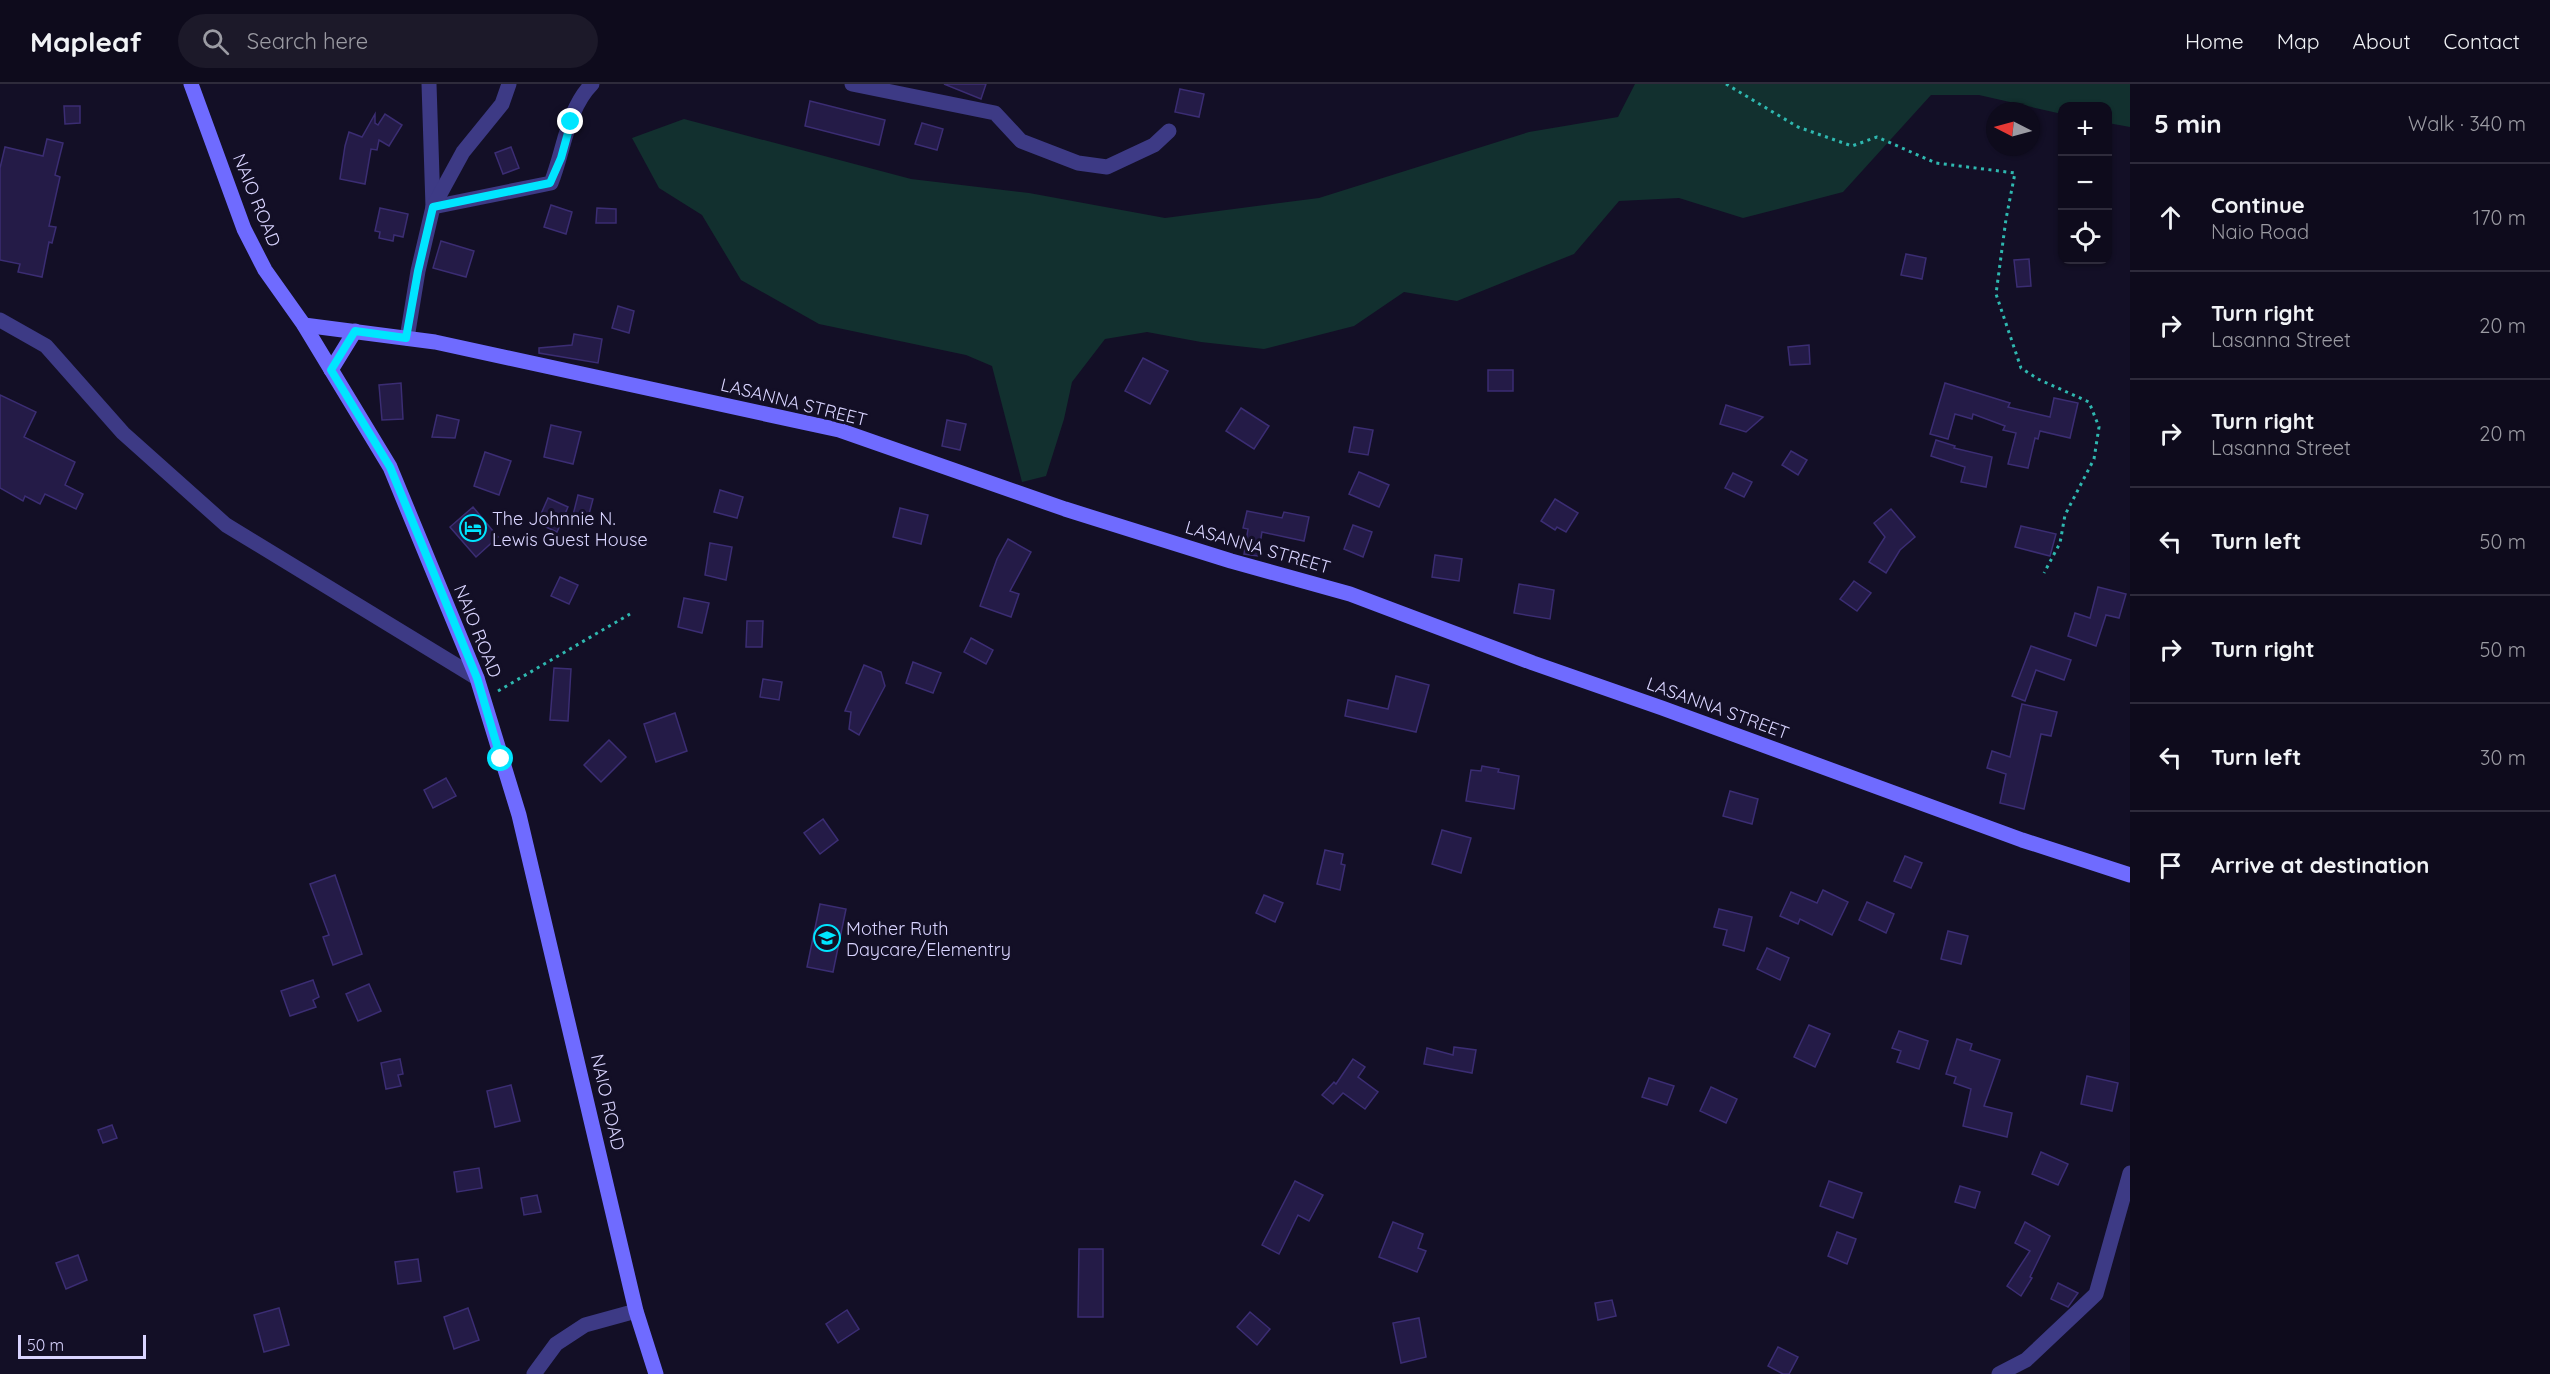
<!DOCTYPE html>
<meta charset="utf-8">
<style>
:root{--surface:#0e0b1c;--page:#1c1929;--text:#f1f3f6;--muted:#9b9ba3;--line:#2e2b3b}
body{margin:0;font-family:Quicksand,sans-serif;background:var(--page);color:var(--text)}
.controls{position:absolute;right:18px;top:18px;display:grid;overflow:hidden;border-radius:12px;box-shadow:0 2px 4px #0004}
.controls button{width:54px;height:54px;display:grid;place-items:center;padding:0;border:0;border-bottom:2px solid var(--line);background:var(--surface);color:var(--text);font:30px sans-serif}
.compass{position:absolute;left:1986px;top:18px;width:54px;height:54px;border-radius:50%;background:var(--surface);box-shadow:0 2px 4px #0004;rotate:276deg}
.scale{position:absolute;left:18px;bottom:15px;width:128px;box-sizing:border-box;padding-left:6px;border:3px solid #d9d4ff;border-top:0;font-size:16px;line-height:21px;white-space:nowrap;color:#d9d4ff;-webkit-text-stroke:4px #130f26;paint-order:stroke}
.stop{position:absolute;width:18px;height:18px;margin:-14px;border:4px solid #00e5ff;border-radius:50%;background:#fff}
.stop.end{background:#00e5ff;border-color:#fff;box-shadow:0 2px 6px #0008}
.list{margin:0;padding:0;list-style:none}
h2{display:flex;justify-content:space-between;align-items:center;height:78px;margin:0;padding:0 24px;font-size:26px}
h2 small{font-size:20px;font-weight:400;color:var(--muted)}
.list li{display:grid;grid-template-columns:39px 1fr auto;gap:18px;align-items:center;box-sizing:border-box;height:108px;padding:0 24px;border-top:2px solid var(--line)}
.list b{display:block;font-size:22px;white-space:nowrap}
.list p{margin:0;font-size:20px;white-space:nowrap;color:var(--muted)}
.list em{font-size:20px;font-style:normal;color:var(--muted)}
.icon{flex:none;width:33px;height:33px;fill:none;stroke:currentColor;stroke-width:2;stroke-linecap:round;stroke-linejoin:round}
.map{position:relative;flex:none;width:2130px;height:1290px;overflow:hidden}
header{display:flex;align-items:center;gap:36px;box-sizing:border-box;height:84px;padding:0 30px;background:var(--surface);border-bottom:2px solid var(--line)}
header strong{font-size:28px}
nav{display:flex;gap:33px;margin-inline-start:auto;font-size:21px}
.search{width:420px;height:54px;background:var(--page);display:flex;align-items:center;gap:15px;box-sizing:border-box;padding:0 21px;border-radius:33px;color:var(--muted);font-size:22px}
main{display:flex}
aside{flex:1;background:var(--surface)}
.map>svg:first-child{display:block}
.green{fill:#12302f}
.building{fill:#241b47;stroke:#3b2d73;stroke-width:1.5}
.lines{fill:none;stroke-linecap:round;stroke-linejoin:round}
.path{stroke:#2fb8b0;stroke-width:3;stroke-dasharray:3 4.5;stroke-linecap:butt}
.street{stroke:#3d3a85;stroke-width:15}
.secondary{stroke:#6f6bff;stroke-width:15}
.route{stroke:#00e5ff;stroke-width:8}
.labels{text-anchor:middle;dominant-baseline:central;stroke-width:6;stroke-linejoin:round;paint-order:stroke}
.street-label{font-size:18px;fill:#d9d4ff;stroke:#130f26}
.poi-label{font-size:18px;fill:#d9d4ff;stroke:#130f26;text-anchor:start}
</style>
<header>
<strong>Mapleaf</strong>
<div class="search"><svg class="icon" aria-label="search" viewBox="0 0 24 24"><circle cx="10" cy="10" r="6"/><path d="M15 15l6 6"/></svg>Search here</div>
<nav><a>Home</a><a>Map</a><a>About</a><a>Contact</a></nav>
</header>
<main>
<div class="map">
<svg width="2130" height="1290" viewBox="0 0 2130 1290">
<rect width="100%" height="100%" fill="#130f26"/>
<path class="green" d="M1635 0H2130V43L2108 39V22H2062V30L1979 11H1931L1843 108 1743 134 1679 114 1619 117 1574 170 1457 217 1404 208 1354 242 1264 265 1201 258 1147 248 1105 255 1072 298 1064 335 1046 392 1022 398 992 282 966 271 819 240 741 196 702 131 659 104 632 54 684 35 911 95 1029 109 1165 134 1319 114 1529 48 1618 33Z"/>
<g class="building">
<path d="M944 0H986L981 15Z"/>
<path d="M1180 5 1204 10 1199 33 1175 28Z"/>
<path d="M810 17 885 36 879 61 805 42Z"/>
<path d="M64 22H80V39L65 40Z"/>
<path d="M375 30V39L378 41 385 30 402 41 389 62 379 56 377 66 371 65 365 100 340 95 345 62 349 48 362 53Z"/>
<path d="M922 39 943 45 937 66 915 60Z"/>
<path d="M47 55 63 59 55 91 60 93 49 142 56 143 52 159 49 158 42 193 18 188 20 180 0 176V84L5 63 43 72Z"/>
<path d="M511 63 519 84 503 90 495 69Z"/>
<path d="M551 121 572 128 566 150 544 143Z"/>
<path d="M380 124 408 130 403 153 394 151 393 157 379 154 380 148 375 147Z"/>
<path d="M597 124 616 125V139H596Z"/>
<path d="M441 157 474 167 466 193 433 184Z"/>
<path d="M1906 170 1926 174 1922 195 1901 191Z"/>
<path d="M2029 175 2031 202 2017 203 2014 176Z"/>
<path d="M618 222 634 227 629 249 612 244Z"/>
<path d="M574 250 602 255 598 279 539 269V264L572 261Z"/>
<path d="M1809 261 1810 280 1790 281 1788 263Z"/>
<path d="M1143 274 1168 287 1150 320 1125 307Z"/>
<rect x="1488" y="286" width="25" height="21"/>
<path d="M401 299 403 335 382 336 379 301Z"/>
<path d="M1945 299 2010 319 2008 323 2050 333 2054 314 2078 319 2070 354 2040 347 2038 355 2035 354 2028 384 2008 380 2016 349 2003 346 2005 342 1973 330 1972 335 1955 330 1948 355 1930 350Z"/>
<path d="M0 311 36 328 24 353 75 378 65 401 83 410 76 425 45 410 40 420 25 412 23 417 0 404Z"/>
<path d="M1726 321 1763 333 1746 348 1720 340Z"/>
<path d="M1241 324 1269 342 1254 365 1226 347Z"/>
<path d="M437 331 459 336 455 354 432 353Z"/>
<path d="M947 336 966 340 960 366 942 362Z"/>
<path d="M551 341 581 348 573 380 544 373Z"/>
<path d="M1354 343 1373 346 1368 371 1349 368Z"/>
<path d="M1936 356 1955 362 1954 364 1992 373 1986 403 1961 398 1965 383 1931 372Z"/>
<path d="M1791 367 1807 376 1798 391 1782 381Z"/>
<path d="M485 368 511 377 499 411 474 402Z"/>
<path d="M1359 388 1389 401 1379 423 1349 410Z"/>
<path d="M1733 389 1752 398 1744 413 1725 404Z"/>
<path d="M720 406 743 413 737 434 714 428Z"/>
<path d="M578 411 593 415 588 434 573 431Z"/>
<path d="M548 414 568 423 557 448 537 439Z"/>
<path d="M1555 415 1578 429 1566 448 1557 443 1555 446 1541 437Z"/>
<path d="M473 423 498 453 476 473 450 443Z"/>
<path d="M900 424 928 431 921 460 893 453Z"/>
<path d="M1891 425 1915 453 1900 466 1886 489 1869 478 1885 453 1874 439Z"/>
<path d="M1247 427 1282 434 1284 428 1309 433 1304 457 1262 448 1258 472 1244 470 1248 445 1243 444Z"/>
<path d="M1353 441 1372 448 1363 473 1344 465Z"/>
<path d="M2021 442 2056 450 2050 472 2015 463Z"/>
<path d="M1008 455 1031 468 1010 507 1019 510 1011 533 980 522 997 475Z"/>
<path d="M710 459 732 463 726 496 705 491Z"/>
<path d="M1435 471 1462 475 1459 497 1432 493Z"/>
<path d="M560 493 578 501 569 520 551 512Z"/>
<path d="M1854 497 1871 509 1857 527 1840 515Z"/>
<path d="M1519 500 1554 506 1550 535 1514 529Z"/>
<path d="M2098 503 2126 510 2119 534 2106 531 2096 562 2068 552 2075 529 2090 534Z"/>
<path d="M684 514 709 519 702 549 678 543Z"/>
<path d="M747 537H763L762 563H746Z"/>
<path d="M971 554 993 566 986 580 964 568Z"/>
<path d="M2031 562 2071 576 2064 596 2036 586 2025 617 2012 612Z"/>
<path d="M913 578 941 589 933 609 906 599Z"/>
<path d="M864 581 881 588 885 602 859 651 849 645 851 628 845 627Z"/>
<path d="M554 584 571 585 568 637 550 636Z"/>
<path d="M1396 592 1429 601 1416 648 1345 632 1348 616 1388 625Z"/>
<path d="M763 595 782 598 779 616 760 613Z"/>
<path d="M2022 620 2057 628 2051 652 2041 650 2024 725 2000 719 2006 690 1987 684 1992 667 2010 673Z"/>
<path d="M675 629 687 667 656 678 644 640Z"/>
<path d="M609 656 626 673 601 698 584 681Z"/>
<path d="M1482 682 1499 685 1498 688 1519 692 1514 725 1466 717 1471 686 1481 687Z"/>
<path d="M446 694 456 712 433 724 424 706Z"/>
<path d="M1730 707 1758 715 1752 740 1723 732Z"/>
<path d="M823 735 838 756 820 770 804 749Z"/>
<path d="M1442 746 1471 754 1461 789 1432 780Z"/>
<path d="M1325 766 1343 770 1341 780 1345 781 1340 806 1317 800Z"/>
<path d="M1905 772 1922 779 1911 804 1894 797Z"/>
<path d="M335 791 362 870 333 881 323 853 329 851 310 800Z"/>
<path d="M1823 806 1848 818 1832 851 1800 835 1798 840 1780 832 1791 808 1817 819Z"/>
<path d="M1264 811 1283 819 1275 838 1256 829Z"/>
<path d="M1867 818 1894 830 1886 849 1859 836Z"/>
<path d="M820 820 846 825 833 888 807 883Z"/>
<path d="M1719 825 1752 833 1744 867 1723 861 1727 846 1714 843Z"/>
<path d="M1948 847 1968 852 1961 880 1941 875Z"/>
<path d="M1767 864 1789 874 1780 896 1757 885Z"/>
<path d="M313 896 319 913 313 916 316 923 290 932 281 907Z"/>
<path d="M369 900 381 927 358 937 346 910Z"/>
<path d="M1809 941 1830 950 1815 983 1794 973Z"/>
<path d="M1899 947 1928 957 1919 985 1897 978 1901 967 1892 964Z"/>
<path d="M1957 955 1972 960 1970 966 2000 976 1984 1022 2012 1029 2007 1053 1963 1042 1971 1005 1954 999 1956 993 1946 990Z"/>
<path d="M1454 963 1476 966 1472 989 1424 980 1427 964 1453 971Z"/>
<path d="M400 975 403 990 398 991 401 1002 386 1005 381 979Z"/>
<path d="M1353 975 1365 983 1358 993 1378 1008 1365 1025 1343 1009 1333 1020 1322 1011 1334 998 1336 1000Z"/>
<path d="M2087 992 2118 999 2112 1027 2081 1020Z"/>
<path d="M1649 994 1674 1002 1667 1021 1642 1013Z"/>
<path d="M511 1001 520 1037 495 1043 487 1007Z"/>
<path d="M1711 1003 1737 1015 1726 1039 1700 1027Z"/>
<path d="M112 1041 117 1054 103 1059 98 1046Z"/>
<path d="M2041 1068 2068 1080 2058 1101 2032 1090Z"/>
<path d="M479 1084 482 1104 457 1108 454 1088Z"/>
<path d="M1295 1097 1323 1111 1309 1137 1298 1131 1279 1170 1262 1161Z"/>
<path d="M1829 1097 1862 1109 1853 1134 1820 1122Z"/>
<path d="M1960 1102 1980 1108 1975 1124 1955 1118Z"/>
<path d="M537 1111 541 1128 524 1131 521 1114Z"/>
<path d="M1393 1138 1423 1150 1418 1164 1426 1167 1417 1188 1379 1173Z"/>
<path d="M2025 1138 2050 1152 2030 1193 2032 1194 2021 1212 2007 1202 2030 1167 2015 1159Z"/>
<path d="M1837 1148 1856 1155 1847 1180 1828 1172Z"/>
<path d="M1079 1165H1103V1233H1078Z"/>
<path d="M78 1171 87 1196 66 1205 56 1179Z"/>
<path d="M418 1175 421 1197 398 1200 395 1178Z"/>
<path d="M2058 1199 2078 1209 2068 1223 2051 1215Z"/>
<path d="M1612 1216 1616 1232 1598 1236 1595 1219Z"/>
<path d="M279 1224 289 1261 264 1268 254 1231Z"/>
<path d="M468 1224 479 1256 454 1265 444 1233Z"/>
<path d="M847 1226 859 1245 838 1259 826 1240Z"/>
<path d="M1250 1228 1270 1245 1257 1261 1237 1243Z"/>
<path d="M1419 1234 1426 1273 1401 1279 1393 1239Z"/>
<path d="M1778 1263 1798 1273 1789 1290H1783L1768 1282Z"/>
</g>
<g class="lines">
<g class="path">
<path d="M1726 0 1798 43 1852 62 1877 53 1936 79 2015 89 2006 135 1996 210 2021 284 2038 295 2089 318 2099 343 2094 375 2065 431 2060 459 2044 489"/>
<path d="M498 607 630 530"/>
</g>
<g class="street">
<path d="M429 0 433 123 551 99C564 67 567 25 592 0"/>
<path d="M852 0 995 29 1021 57 1078 79 1107 83 1154 61 1169 47"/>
<path d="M0 236 46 262 123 349 226 441 477 594"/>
<path d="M407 254 418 187 433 123 463 68 502 20 509 0"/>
<path d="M534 1290 556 1260 585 1241 636 1227"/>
<path d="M1999 1290 2026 1276 2096 1210 2130 1089"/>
</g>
<g class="secondary">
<path d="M191 0 244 145 265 186 304 241 390 383 477 594 519 731 636 1227 656 1290"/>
<path d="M304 241 435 258 839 346 1065 425 1231 477 1350 510 1533 579 1662 624 2022 756 2130 791"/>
<path d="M331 286 355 247"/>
</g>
</g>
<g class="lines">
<path class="route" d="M501 675 477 594 390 383 331 286 355 247 406 254 418 187 433 123 550 99 561 74 571 38"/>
</g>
<defs>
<symbol id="hotel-ring" viewBox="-11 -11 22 22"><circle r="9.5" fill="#130f26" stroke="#00e5ff" stroke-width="1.5"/><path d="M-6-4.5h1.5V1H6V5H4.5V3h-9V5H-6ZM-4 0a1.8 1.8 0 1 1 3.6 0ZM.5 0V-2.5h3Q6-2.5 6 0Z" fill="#00e5ff"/></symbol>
<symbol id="school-ring" viewBox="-11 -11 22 22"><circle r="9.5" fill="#130f26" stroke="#00e5ff" stroke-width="1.5"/><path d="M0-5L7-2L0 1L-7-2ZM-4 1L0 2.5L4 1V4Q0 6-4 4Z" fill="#00e5ff"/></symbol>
</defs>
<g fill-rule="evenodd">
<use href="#hotel-ring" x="458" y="429" width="30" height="30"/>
<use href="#school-ring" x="812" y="839" width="30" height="30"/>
</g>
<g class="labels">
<g class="street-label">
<text transform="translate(257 116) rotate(68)">NAIO ROAD</text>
<text transform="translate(794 318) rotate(14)">LASANNA STREET</text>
<text transform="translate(1258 463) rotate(16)">LASANNA STREET</text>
<text transform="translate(478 547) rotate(68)">NAIO ROAD</text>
<text transform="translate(1718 624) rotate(20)">LASANNA STREET</text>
<text transform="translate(608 1018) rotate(77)">NAIO ROAD</text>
</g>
<g class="poi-label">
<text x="492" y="434">The Johnnie N.<tspan x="492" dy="21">Lewis Guest House</tspan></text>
<text x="846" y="844">Mother Ruth<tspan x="846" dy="21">Daycare/Elementry</tspan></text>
</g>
</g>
</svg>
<div class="controls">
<button>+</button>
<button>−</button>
<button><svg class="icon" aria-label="locate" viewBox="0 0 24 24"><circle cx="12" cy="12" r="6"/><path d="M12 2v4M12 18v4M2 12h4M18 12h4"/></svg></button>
</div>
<svg class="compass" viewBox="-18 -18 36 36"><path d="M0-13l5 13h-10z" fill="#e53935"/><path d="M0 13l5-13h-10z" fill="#9b9ba3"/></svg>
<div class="scale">50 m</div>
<div class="stop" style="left:501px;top:675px"></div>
<div class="stop end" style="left:571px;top:38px"></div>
</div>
<aside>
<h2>5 min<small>Walk · 340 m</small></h2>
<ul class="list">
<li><svg class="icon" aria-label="ahead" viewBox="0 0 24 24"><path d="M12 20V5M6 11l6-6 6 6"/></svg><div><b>Continue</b><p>Naio Road</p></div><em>170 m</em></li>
<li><svg class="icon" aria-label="right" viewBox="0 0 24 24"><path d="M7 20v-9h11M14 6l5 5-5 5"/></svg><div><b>Turn right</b><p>Lasanna Street</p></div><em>20 m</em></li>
<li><svg class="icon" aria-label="right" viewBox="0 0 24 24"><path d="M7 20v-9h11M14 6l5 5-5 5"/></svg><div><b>Turn right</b><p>Lasanna Street</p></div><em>20 m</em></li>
<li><svg class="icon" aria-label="left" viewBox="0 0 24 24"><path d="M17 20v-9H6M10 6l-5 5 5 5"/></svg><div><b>Turn left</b></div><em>50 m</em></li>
<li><svg class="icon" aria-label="right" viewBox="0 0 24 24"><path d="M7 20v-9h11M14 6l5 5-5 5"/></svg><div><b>Turn right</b></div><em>50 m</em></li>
<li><svg class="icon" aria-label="left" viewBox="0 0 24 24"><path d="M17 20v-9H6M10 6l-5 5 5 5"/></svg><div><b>Turn left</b></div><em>30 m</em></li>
<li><svg class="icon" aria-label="arrive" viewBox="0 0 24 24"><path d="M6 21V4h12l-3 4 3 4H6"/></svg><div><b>Arrive at destination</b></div></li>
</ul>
</aside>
</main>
